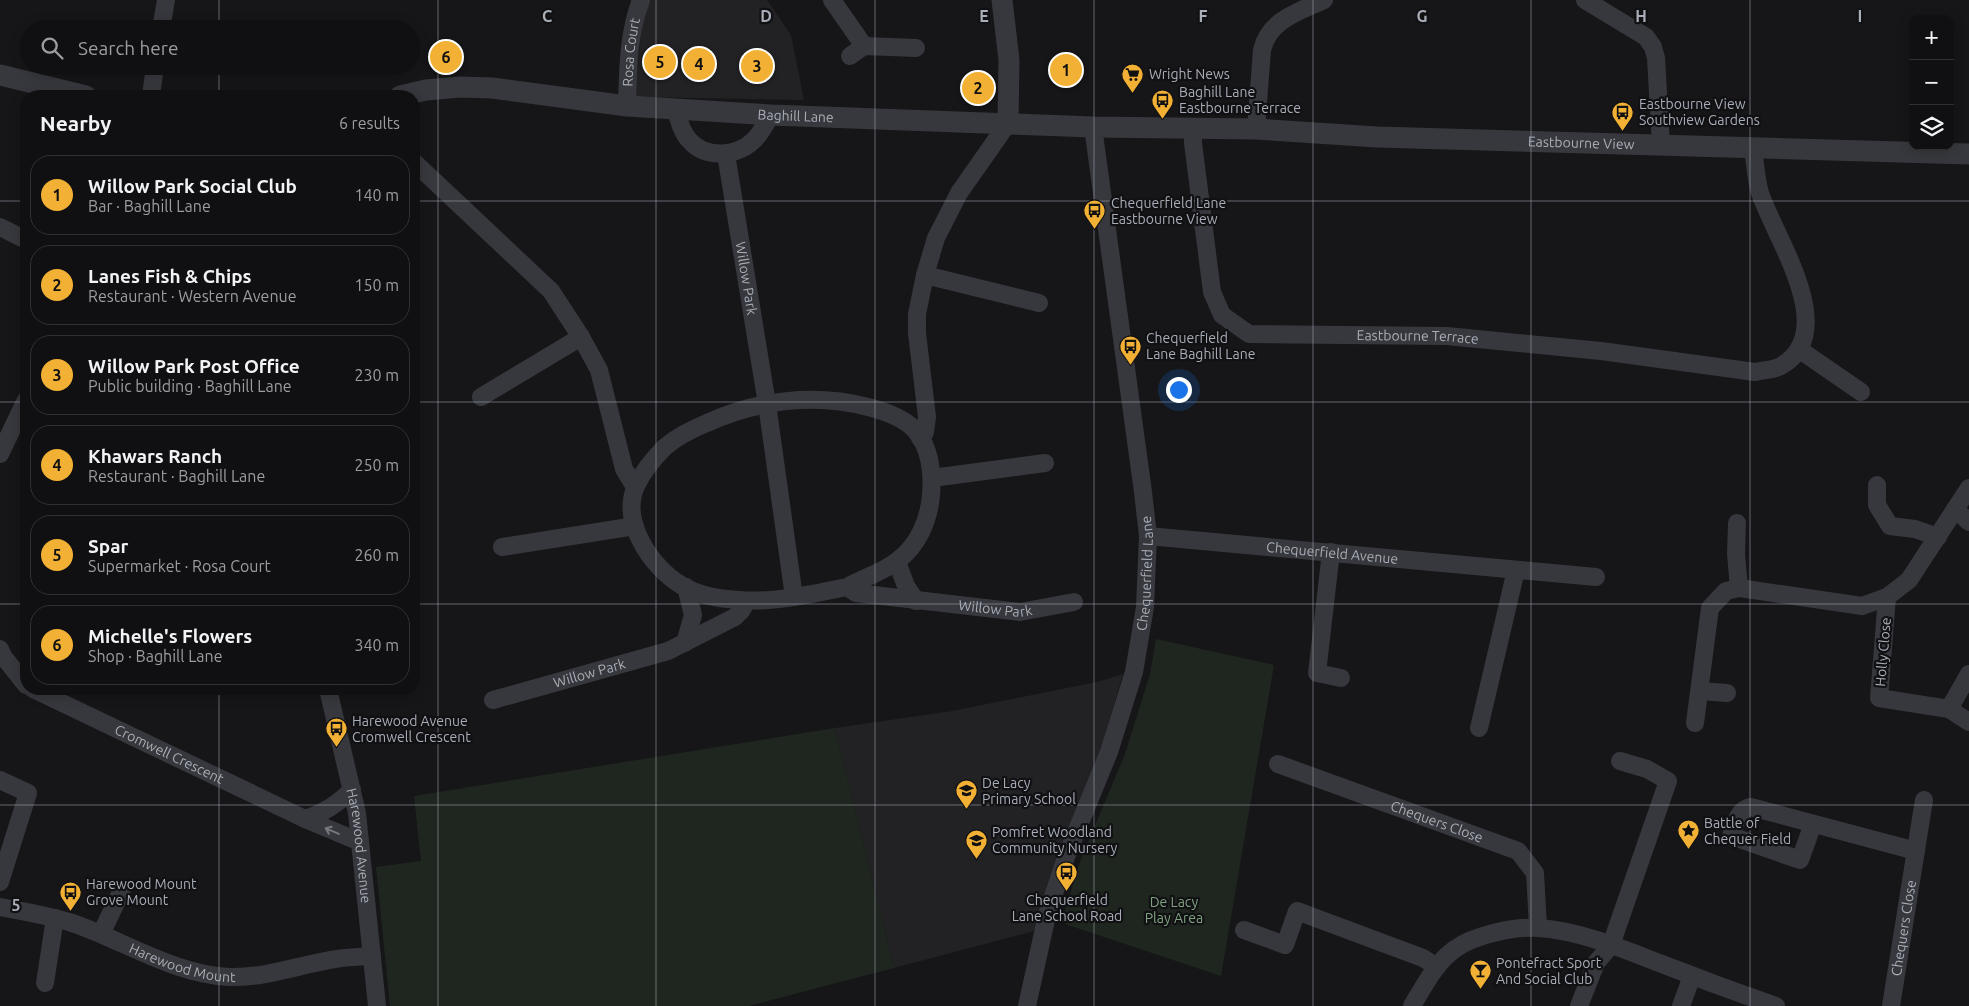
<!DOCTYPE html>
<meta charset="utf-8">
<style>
:root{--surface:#101012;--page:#19191b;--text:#f1f3f6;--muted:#9c9d9f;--line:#303032;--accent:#f2b134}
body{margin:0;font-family:Ubuntu,sans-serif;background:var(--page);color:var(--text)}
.controls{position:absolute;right:15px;top:15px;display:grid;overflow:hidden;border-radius:10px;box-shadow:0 2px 12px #0003}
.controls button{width:45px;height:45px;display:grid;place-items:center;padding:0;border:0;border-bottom:1px solid var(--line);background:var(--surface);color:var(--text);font:25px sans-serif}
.you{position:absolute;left:1178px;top:389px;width:18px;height:18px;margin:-12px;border:4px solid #fff;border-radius:50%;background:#1a73e8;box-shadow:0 0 0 8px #1a73e833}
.badge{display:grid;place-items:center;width:32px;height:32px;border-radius:50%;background:var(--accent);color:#111;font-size:16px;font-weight:700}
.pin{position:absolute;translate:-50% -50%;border:2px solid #fff;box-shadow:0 1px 5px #0006}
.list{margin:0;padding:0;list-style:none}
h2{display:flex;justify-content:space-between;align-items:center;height:65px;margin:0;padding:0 20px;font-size:21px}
h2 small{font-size:16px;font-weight:400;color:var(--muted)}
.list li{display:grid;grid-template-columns:32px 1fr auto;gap:15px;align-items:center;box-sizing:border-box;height:80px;margin:0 10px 10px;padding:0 10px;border:1px solid var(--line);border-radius:20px}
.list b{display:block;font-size:19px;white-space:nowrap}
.list p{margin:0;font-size:16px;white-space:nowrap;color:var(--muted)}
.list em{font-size:16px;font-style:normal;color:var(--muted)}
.icon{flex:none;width:28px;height:28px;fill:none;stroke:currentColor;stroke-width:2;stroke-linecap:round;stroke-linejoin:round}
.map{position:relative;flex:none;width:1969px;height:1006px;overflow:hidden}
.search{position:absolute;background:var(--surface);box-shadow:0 2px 12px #0003;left:20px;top:20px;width:400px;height:55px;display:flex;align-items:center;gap:12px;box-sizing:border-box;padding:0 18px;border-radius:28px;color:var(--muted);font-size:19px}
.panel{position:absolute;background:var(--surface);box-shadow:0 2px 12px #0003;left:20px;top:90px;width:400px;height:605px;border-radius:20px}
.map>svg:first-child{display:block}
.built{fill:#222225}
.green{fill:#1e261f}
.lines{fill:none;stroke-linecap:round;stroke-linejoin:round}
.minor{stroke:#37383d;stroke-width:18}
.tertiary{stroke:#37383d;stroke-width:21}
.oneway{stroke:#757881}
.grid{fill:none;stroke:#a8adb8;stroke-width:1;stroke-opacity:0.55}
.labels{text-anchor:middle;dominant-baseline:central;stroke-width:4.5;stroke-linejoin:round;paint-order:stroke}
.street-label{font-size:14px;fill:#a8adb8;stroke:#111113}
.poi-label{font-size:14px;fill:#a8adb8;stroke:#111113;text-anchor:start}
.park-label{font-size:14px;fill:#7fa381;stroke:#111113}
.grid-label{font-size:16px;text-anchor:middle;font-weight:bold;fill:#a8adb8;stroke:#111113;stroke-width:4.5;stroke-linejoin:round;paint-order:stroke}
</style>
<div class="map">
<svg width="1969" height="1006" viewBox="0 0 1969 1006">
<rect width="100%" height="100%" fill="#161618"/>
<g class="built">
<path d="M650 0H767L791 35 804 100 635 97 643 13Z"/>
<path d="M1123 674 1099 756 1055 861 1034 931 894 968 835 728 952 711 1097 682Z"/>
</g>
<g class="green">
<path d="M1156 639 1274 665 1221 976 1065 924 1063 917 1081 859 1125 754 1150 674Z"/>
<path d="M835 728 894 968 749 1006H390L376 867 421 861 414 796Z"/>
</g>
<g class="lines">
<g class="minor">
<path d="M832 0 864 46"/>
<path d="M1585 0 1646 37 1653 47 1656 58 1661 145"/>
<path d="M161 29 166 0"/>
<path d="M850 56 864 46 916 48"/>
<path d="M151 96 155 66"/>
<path id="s1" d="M627 106C628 70 628 34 641 0"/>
<path d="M676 110C679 121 682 133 690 141 706 159 737 156 753 141 761 134 766 123 771 115"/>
<path id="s2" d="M1193 129V143L1212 292 1222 315 1249 334 1447 336 1601 351 1755 372C1763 370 1774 370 1781 366 1841 332 1775 238 1760 193 1756 179 1755 163 1753 148"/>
<path d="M1256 129 1262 50C1269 20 1298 12 1324 0"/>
<path id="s3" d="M726 154 767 404 794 597"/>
<path d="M414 162 551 291 581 337 599 370 624 469 635 487"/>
<path d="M0 227 26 240"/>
<path d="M925 275 1039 303"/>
<path d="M1800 350 1861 392"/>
<path d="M481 397 581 337"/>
<path d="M920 438 925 432 927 417 917 333V314L925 275 936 238 959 193 1008 123"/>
<path d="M0 454 26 400"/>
<path d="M932 478 1045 463"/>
<path d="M1877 485V505L1890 526 1915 529 1938 537"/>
<path d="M1955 509 1969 522"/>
<path d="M1737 523 1736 554 1739 588"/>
<path id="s4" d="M1148 536 1596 577"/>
<path d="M502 547 635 526"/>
<path d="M1331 552 1317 673 1341 678"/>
<path d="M897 562 906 586 916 601"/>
<path id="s5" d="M847 587C863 578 883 572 897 561 918 546 929 520 931 495 933 473 930 447 915 430 904 418 884 411 868 407 814 393 758 400 707 423 692 429 678 436 665 447 654 458 643 471 636 486 620 521 651 567 681 585 697 595 720 599 739 600 775 603 812 594 847 587L856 593 1020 612 1074 602"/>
<path d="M1887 597 1879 698 1949 709 1969 674"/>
<path d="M685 643 693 615 686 587"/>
<path d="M0 649 3 656 26 685"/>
<path id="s6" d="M33 689 305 819 360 842"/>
<path id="s7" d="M328 689 357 813 377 1006"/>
<path d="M1700 691 1727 693"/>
<path id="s8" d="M493 700 668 651 735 617 741 611 747 601"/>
<path d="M1949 709 1969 722"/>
<path d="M1695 723 1710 608 1726 591 1739 588 1862 606 1887 597 1909 580 1969 488"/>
<path d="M1479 728 1516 570"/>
<path id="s9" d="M1278 764 1518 851 1535 873 1538 927"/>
<path d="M0 780 28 793 0 882"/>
<path d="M305 819C324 813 337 804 352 790"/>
<path d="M1813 824 1800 860 1731 836C1735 824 1738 809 1751 807L1916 851"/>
<path id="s10" d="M0 907C26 912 53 916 78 925 127 943 175 974 229 977 264 978 296 966 330 960 344 957 358 957 372 956"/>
<path d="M1244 930 1285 945 1297 911 1423 958 1437 967"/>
<path d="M101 934 122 890"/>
<path d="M45 983 55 918"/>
<path id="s11" d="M1027 1006 1047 915 1066 857 1109 752 1134 672 1145 607 1148 536 1143 492 1093 127"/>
<path d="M1412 1006C1424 986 1436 962 1455 949 1474 935 1515 926 1539 928 1581 931 1623 949 1662 964 1700 979 1738 993 1776 1006"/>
<path d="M1579 1006 1596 963 1611 945 1668 781 1647 769 1620 761"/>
<path d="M1681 1006 1692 976"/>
<path id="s12" d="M1891 1006 1924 800"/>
</g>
<g class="tertiary">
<path d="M1002 0 1009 60 1008 123"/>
<path d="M0 75 86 96"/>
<path id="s13" d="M400 96 426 90 460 87 492 88 627 106 771 115 1093 127 1256 129 1377 137 1969 154"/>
</g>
</g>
<defs><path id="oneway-shaft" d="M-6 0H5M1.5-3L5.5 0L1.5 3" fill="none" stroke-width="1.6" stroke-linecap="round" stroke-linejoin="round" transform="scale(1.25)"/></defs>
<use class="oneway" href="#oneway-shaft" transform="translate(332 831) rotate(-157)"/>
<path class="grid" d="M219 0V29M438 0V1006M656 0V1006M875 0V1006M1094 0V1006M1313 0V1006M1531 0V1006M1750 0V1006M219 66V96M0 201H26M414 201H1969M0 402H26M414 402H1969M0 604H26M414 604H1969M219 689V1006M0 805H1969"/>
<defs>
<symbol id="supermarket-pin" viewBox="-11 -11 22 30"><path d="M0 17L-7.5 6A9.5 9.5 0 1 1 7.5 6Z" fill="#f2b134" stroke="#111113"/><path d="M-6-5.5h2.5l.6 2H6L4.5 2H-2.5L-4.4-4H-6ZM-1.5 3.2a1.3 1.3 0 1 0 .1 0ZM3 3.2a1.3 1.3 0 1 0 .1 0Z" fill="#111"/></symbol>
<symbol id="bus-pin" viewBox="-11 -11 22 30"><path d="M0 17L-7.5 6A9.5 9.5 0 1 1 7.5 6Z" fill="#f2b134" stroke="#111113"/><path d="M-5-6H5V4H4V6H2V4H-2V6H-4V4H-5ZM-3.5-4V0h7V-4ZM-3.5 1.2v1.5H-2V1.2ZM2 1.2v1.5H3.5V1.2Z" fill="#111"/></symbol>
<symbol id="school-pin" viewBox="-11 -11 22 30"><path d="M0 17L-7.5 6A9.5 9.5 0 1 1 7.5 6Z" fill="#f2b134" stroke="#111113"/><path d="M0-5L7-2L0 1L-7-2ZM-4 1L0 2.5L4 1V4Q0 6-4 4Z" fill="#111"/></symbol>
<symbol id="sight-pin" viewBox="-11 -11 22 30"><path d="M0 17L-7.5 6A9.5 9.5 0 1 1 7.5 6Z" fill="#f2b134" stroke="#111113"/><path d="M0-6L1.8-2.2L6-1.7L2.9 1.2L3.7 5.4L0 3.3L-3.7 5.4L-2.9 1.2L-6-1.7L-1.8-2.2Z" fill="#111"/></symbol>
<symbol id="bar-pin" viewBox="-11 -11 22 30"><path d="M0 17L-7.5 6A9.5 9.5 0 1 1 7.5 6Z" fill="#f2b134" stroke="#111113"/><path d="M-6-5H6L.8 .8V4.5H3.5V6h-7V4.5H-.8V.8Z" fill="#111"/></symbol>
</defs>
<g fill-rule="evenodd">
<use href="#supermarket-pin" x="1120" y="62" width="25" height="34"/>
<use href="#bus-pin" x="1150" y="88" width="25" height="34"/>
<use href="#bus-pin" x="1610" y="100" width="25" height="34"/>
<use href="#bus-pin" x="1082" y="198" width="25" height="34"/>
<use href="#bus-pin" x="1118" y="334" width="25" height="34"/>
<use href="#bus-pin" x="324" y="716" width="25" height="34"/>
<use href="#school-pin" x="954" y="778" width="25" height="34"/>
<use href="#sight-pin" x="1676" y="818" width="25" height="34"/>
<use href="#school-pin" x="964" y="828" width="25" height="34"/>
<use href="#bus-pin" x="1054" y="860" width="25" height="34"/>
<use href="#bus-pin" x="58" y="880" width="25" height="34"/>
<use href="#bar-pin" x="1468" y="958" width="25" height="34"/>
</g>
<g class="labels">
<g class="street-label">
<text stroke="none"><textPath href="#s1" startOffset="54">Rosa Court</textPath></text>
<text stroke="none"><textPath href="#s13" startOffset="398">Baghill Lane</textPath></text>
<text stroke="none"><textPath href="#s13" startOffset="1184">Eastbourne View</textPath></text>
<text stroke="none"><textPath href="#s3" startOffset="126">Willow Park</textPath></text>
<text stroke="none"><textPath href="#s2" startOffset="391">Eastbourne Terrace</textPath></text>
<text stroke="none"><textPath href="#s4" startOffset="185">Chequerfield Avenue</textPath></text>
<text stroke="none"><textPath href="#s11" startOffset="451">Chequerfield Lane</textPath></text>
<text stroke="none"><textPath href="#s5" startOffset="955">Willow Park</textPath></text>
<text transform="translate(1883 652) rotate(-85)">Holly Close</text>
<text stroke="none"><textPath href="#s8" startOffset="100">Willow Park</textPath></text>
<text stroke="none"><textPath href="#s6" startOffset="151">Cromwell Crescent</textPath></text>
<text stroke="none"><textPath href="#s9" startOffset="169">Chequers Close</textPath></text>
<text stroke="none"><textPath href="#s7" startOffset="160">Harewood Avenue</textPath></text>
<text stroke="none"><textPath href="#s12" startOffset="79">Chequers Close</textPath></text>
<text stroke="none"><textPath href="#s10" startOffset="192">Harewood Mount</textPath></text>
</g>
<g class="poi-label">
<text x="1149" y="74">Wright News</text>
<text x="1179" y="92">Baghill Lane<tspan x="1179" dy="16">Eastbourne Terrace</tspan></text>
<text x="1639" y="104">Eastbourne View<tspan x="1639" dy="16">Southview Gardens</tspan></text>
<text x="1111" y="203">Chequerfield Lane<tspan x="1111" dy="16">Eastbourne View</tspan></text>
<text x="1146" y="338">Chequerfield<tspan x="1146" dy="16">Lane Baghill Lane</tspan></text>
<text x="352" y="721">Harewood Avenue<tspan x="352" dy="16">Cromwell Crescent</tspan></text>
<text x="982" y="783">De Lacy<tspan x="982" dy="16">Primary School</tspan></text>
<text x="1704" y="823">Battle of<tspan x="1704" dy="16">Chequer Field</tspan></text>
<text x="992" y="832">Pomfret Woodland<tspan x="992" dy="16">Community Nursery</tspan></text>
<text x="86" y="884">Harewood Mount<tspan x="86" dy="16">Grove Mount</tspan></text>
<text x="1067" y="900" text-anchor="middle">Chequerfield<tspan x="1067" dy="16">Lane School Road</tspan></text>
<text x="1496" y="963">Pontefract Sport<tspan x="1496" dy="16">And Social Club</tspan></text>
</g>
<g class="park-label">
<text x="1174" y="902">De Lacy<tspan x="1174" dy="16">Play Area</tspan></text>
</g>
</g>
<g class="grid-label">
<text x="547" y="22">C</text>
<text x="766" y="22">D</text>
<text x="984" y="22">E</text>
<text x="1203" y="22">F</text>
<text x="1422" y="22">G</text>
<text x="1641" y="22">H</text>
<text x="1860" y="22">I</text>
<text x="16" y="911">5</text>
</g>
</svg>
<div class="controls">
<button>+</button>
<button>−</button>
<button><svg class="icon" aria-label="layers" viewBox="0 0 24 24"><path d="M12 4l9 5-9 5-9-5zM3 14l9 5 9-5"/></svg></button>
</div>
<div class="you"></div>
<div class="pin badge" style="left:1066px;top:70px">1</div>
<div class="pin badge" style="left:978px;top:88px">2</div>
<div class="pin badge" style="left:757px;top:66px">3</div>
<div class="pin badge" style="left:699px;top:64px">4</div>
<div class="pin badge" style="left:660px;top:62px">5</div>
<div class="pin badge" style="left:446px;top:57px">6</div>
<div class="search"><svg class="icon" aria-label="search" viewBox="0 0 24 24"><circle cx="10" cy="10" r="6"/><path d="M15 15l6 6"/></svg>Search here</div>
<section class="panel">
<h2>Nearby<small>6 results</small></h2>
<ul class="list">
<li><span class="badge">1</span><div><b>Willow Park Social Club</b><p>Bar · Baghill Lane</p></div><em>140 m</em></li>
<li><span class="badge">2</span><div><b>Lanes Fish &amp; Chips</b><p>Restaurant · Western Avenue</p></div><em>150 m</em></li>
<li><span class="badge">3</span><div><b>Willow Park Post Office</b><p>Public building · Baghill Lane</p></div><em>230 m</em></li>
<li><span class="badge">4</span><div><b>Khawars Ranch</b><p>Restaurant · Baghill Lane</p></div><em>250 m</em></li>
<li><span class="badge">5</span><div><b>Spar</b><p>Supermarket · Rosa Court</p></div><em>260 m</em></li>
<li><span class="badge">6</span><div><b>Michelle's Flowers</b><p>Shop · Baghill Lane</p></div><em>340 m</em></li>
</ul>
</section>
</div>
